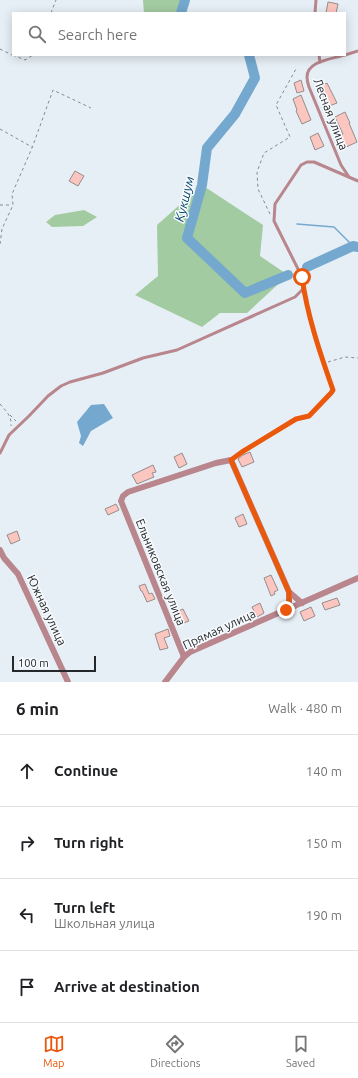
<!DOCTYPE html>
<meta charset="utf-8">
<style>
:root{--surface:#fff;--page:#f2f2f2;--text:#202124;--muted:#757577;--line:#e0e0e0;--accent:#ea580c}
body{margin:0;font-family:Ubuntu,sans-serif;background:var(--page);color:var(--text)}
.scale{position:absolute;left:12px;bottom:10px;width:84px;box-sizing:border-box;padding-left:4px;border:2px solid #25282b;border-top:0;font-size:11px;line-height:14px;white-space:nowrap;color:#25282b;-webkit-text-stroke:3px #f8fbfe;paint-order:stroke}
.stop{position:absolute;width:12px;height:12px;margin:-9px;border:3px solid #ea580c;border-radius:50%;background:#fff}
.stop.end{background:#ea580c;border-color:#fff;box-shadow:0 1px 4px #0008}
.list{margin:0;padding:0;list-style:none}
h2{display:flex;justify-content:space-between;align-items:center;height:52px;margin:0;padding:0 16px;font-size:17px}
h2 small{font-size:13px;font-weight:400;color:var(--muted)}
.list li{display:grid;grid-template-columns:26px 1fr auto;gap:12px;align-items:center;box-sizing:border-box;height:72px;padding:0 16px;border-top:1px solid var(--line)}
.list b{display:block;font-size:15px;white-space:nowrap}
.list p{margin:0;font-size:13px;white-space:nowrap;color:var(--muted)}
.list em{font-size:13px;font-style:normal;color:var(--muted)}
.icon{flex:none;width:22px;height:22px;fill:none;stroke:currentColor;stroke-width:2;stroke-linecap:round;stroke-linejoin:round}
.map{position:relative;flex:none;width:358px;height:682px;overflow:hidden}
.search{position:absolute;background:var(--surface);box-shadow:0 2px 10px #0003;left:12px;right:12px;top:12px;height:44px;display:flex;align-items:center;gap:10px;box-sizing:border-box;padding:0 14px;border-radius:0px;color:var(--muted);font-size:15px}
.sheet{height:340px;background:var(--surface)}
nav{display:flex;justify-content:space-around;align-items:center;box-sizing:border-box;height:56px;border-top:1px solid var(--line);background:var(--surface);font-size:11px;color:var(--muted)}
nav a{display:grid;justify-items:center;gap:2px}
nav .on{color:var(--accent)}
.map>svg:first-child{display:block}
.green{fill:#a3cba1}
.water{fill:#74a8ce}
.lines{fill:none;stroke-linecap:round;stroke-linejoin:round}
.stream{stroke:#74a8ce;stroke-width:1.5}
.river{stroke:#74a8ce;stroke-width:10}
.building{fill:#fcc6c0;stroke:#968c8b}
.path{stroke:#858a8f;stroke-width:1;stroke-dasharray:3 3;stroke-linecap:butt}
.service{stroke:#b8868c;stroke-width:3}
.minor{stroke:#b8868c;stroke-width:6}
.route{stroke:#ea580c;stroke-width:5}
.labels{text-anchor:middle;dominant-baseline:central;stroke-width:3;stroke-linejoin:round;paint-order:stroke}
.street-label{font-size:12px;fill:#25282b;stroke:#f8fbfe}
.water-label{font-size:13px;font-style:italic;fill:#06496d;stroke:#f8fbfe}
</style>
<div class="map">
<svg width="358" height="682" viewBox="0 0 358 682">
<rect width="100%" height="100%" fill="#e7eff6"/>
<g class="green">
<path d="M143 0H185L181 13H144Z"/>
<path d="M202 185 263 225 260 256 288 275 247 313H220L202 327 135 295 158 276 157 225Z"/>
<path d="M84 210 97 217 83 226 52 227 46 222 55 215Z"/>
</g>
<path class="water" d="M104 404 113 418 91 431 83 446 79 443 81 436 77 422 91 405Z"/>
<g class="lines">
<path class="stream" d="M297 224 334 227 353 246"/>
<g class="river">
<path d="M181 13 185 0"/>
<path d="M249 55 255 78 235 114 207 148 202 185 187 238 245 293 288 275"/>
<path d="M307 267 353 246 358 247"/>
</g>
</g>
<g class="building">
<path d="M328 2 338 4 336 13H326Z"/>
<path d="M301 80 304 91 297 93 294 83Z"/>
<path d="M327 83 337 103 329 106 319 87Z"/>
<path d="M301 95 311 120 302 124 296 111 297 110 293 99Z"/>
<path d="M345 112 350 123H349L357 142 344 148 342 142H344L341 135 343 134 335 117Z"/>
<path d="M318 133 324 146 315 150 310 137Z"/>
<path d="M75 171 84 176 78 186 69 181Z"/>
<path d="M250 452 254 462 242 467 238 459 243 455Z"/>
<path d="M182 453 187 464 179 468 174 457Z"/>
<path d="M153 465 156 472 152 473 154 477 137 484 132 475Z"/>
<path d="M116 504 119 510 108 515 105 509Z"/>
<path d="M243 514 247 524 239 527 235 518Z"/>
<path d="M17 531 20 540 11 544 7 535Z"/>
<path d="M271 575 278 590 274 592 275 594 271 596 264 578Z"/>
<path d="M145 584 149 594 152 593 155 599 147 602 142 591H141L139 586Z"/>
<path d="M337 598 340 605 325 610 322 603Z"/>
<path d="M260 603 264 613 257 617 252 607Z"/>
<path d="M311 607 315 616 304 621 300 612Z"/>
<path d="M183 609 189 621 178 625 173 613Z"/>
<path d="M168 629 170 636 164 638 168 648 160 650 155 634Z"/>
</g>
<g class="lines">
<g class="path">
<path d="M51 13 56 0"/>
<path d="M0 49 12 55"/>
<path d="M13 55 25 60 33 55"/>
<path d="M0 129 32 147"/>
<path d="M0 205H11"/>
<path d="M270 214 258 189 257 172 264 153 290 137 276 105 296 69"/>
<path d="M0 244 2 229 13 205 12 194 32 148 53 90 91 108"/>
<path d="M328 362 345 357 358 358"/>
<path d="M0 404C6 411 12 416 11 426"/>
<path d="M10 415 16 421"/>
</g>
<g class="service">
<path d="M315 13 316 0"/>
<path d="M319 55 320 62"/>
<path d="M344 55C332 59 307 61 307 77 307 81 308 84 309 87L341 165 349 177"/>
<path d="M345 55 358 51"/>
<path d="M0 453 9 435 29 416 48 396 61 386 70 382 103 373 143 358 177 350 295 297 303 289"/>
<path d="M231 460 242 452 297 419 309 416 331 393 333 390 319 351 303 289 302 277 274 221 275 204 301 165 307 162H314L358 181"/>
</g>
<g class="minor">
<path d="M0 550 4 558 18 574 68 682"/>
<path d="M289 592 296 598 302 603"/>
<path d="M184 657 121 501 123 496 128 492 216 463 231 460 289 592V602L286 610"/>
<path d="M165 682 184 657 190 652 358 578"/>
</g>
</g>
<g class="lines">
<path class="route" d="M286 610 289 602V592L231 460 242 452 296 419 309 416 331 393 333 390C320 353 307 315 302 277"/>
</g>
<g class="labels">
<g class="street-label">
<text transform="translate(331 114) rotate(69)">Лесная улица</text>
<text transform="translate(161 572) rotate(68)">Ельниковская улица</text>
<text transform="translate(47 610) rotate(65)">Южная улица</text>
<text transform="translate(219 629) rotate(-25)">Прямая улица</text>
</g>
<g class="water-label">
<text transform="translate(184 199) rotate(-76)">Кукшум</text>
</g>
</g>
</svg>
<div class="scale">100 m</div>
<div class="stop" style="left:302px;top:277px"></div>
<div class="stop end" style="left:286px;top:610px"></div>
<div class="search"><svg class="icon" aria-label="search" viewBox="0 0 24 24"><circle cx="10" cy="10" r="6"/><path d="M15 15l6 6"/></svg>Search here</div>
</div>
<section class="sheet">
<h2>6 min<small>Walk · 480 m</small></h2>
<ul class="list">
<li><svg class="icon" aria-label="ahead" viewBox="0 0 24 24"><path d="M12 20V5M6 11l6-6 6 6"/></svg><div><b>Continue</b></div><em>140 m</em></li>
<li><svg class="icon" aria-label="right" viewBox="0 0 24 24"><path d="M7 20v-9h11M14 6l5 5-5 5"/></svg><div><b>Turn right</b></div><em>150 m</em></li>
<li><svg class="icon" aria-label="left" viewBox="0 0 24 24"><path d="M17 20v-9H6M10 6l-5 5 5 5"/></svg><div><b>Turn left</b><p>Школьная улица</p></div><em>190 m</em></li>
<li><svg class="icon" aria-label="arrive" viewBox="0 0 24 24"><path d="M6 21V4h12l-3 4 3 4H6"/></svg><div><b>Arrive at destination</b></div></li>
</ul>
</section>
<nav>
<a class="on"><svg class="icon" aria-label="map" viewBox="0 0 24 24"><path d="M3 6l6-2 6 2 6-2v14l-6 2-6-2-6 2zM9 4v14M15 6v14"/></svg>Map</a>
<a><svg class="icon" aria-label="directions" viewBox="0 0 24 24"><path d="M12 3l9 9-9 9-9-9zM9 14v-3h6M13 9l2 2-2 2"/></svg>Directions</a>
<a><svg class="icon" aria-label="saved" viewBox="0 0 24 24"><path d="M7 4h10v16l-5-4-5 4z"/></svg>Saved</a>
</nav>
